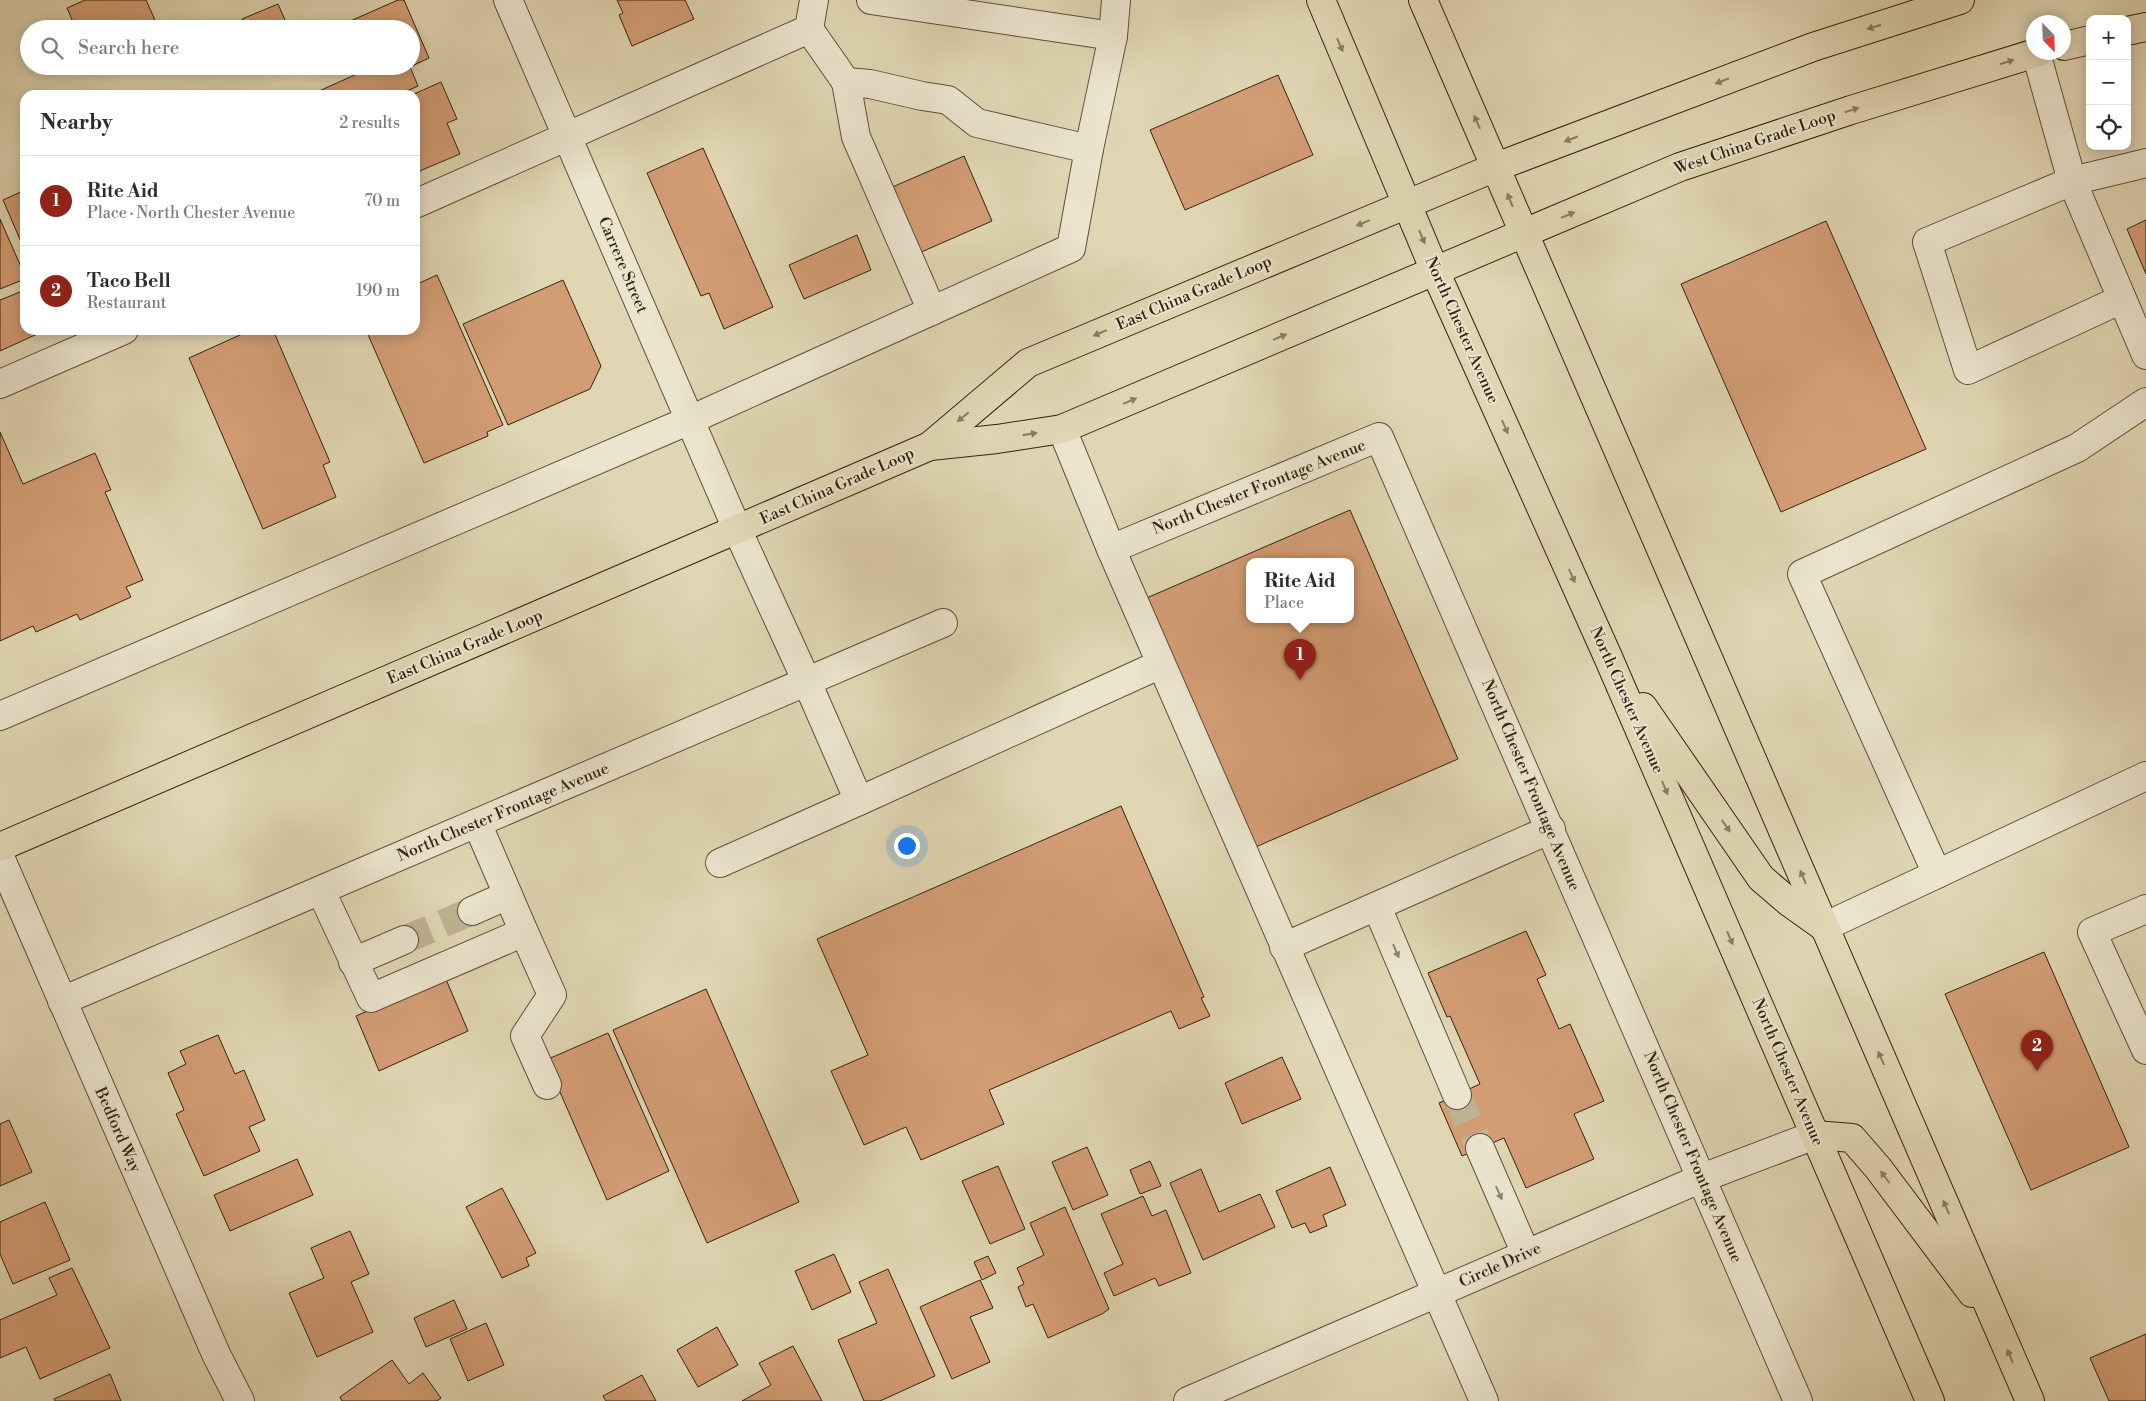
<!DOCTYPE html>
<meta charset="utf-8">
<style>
:root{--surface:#fff;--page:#f2f2f3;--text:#2b2b33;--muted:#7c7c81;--line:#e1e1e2;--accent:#8f2418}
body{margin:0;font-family:"Libre Bodoni",serif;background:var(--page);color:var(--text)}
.controls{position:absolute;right:15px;top:15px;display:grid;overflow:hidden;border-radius:10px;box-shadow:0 2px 12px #0003}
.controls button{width:45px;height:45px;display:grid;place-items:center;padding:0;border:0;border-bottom:1px solid var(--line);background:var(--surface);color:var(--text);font:25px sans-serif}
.compass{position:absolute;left:2026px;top:15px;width:45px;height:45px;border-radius:50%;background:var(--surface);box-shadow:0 2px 12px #0003;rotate:157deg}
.you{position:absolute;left:906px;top:845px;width:18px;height:18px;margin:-12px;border:4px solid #fff;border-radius:50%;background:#1a73e8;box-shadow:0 0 0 8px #1a73e833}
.badge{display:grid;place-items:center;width:32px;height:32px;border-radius:50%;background:var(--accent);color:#fff;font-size:16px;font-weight:700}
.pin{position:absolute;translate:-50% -41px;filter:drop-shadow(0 1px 2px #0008)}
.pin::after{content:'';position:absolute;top:26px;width:18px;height:15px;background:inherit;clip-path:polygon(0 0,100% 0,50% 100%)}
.popup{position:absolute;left:1246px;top:558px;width:108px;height:65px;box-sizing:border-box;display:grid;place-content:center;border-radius:10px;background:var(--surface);filter:drop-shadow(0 1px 4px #0005);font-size:16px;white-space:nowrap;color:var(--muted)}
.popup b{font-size:19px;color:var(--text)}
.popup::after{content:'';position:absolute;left:50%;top:100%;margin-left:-10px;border:10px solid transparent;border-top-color:var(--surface)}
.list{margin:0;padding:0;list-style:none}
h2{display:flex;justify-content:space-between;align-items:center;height:65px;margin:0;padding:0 20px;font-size:21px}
h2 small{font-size:16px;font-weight:400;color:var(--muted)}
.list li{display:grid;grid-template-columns:32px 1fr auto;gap:15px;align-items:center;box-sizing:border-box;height:90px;padding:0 20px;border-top:1px solid var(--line)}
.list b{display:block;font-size:19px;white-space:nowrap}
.list p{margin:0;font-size:16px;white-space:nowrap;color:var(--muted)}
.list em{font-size:16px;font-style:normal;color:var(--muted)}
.icon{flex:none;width:28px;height:28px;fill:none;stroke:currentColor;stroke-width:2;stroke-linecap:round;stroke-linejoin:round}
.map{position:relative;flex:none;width:2146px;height:1401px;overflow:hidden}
.search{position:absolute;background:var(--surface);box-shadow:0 2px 12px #0003;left:20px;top:20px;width:400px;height:55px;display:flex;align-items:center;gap:12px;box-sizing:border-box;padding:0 18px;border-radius:28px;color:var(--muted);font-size:19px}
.panel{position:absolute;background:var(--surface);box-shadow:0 2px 12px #0003;left:20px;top:90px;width:400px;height:245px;border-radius:15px}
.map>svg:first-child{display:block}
.building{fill:#d39d74;stroke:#34220f;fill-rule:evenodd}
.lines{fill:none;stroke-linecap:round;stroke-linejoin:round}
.minor-tunnel{stroke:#beb292;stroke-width:28;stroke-dasharray:28 14;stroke-linecap:butt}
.minor-casing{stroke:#5f4f38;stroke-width:30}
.major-casing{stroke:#34220f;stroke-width:30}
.minor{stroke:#ebe4ce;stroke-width:28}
.major{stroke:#e0d6b3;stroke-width:28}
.oneway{fill:#8a7c61}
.oneway2{fill:#90836e}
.labels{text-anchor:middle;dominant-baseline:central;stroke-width:4;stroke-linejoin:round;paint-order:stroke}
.street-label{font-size:16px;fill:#34220f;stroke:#ebe4ce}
</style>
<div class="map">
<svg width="2146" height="1401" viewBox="0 0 2146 1401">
<rect width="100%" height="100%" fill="#e0d6b3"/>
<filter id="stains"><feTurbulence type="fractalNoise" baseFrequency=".004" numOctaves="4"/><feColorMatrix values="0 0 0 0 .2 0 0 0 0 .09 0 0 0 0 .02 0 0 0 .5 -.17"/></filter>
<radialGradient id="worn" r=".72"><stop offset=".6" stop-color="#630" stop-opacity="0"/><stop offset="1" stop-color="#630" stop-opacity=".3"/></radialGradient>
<g class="building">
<path d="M85 0H146L159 29H76L67 8Z"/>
<path d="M398 0H404L429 58 410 67 418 86 398 95H320L319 91 368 69 367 66H411V29H351L348 22Z"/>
<path d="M617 0H685L694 19 632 46 619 15 623 13Z"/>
<path d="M278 4 289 29H246L242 19Z"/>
<path d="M1278 75 1313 155 1185 210 1150 130Z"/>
<path d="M441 82 457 119 447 123 460 154 415 173V95H412Z"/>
<path d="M703 148 773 307 724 329 709 293 701 296 647 173Z"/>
<path d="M964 156 992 221 919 253 890 188Z"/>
<path d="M25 190V251L3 200Z"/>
<path d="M0 219 25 276V279L0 289Z"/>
<path d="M2146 220V274L2127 229Z"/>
<path d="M1826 221 1926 449 1781 512 1681 284Z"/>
<path d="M857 235 871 270 804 299 789 265Z"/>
<path d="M437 275 503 425 487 432 488 436 424 463 366 330H415V285Z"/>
<path d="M563 280 601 366 590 389 508 425 463 324Z"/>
<path d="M25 290V330H46L0 351V300Z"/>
<path d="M251 330H273L330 462 323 465 336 497 263 529 189 358Z"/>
<path d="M0 432 23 484 95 453 111 490 105 492 143 580 126 587 131 597 80 620 77 614 36 632 33 626 0 641Z"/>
<path d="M1350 510 1458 759 1251 849 1142 600ZM1250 561H1350V619H1250Z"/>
<path d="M1121 806 1204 997 1201 998 1210 1016 1179 1029 1171 1011 989 1090 1004 1124 921 1160 906 1127 864 1145 831 1071 868 1055 817 939Z"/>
<path d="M1526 931 1546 975 1537 979 1559 1029 1570 1024 1604 1101 1574 1114 1594 1159 1526 1188 1504 1138 1462 1156 1439 1103 1480 1084 1450 1016 1447 1017 1428 973Z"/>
<path d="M2044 952 2129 1147 2031 1190 1945 994Z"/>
<path d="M445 977 468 1031 379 1071 356 1016Z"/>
<path d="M706 989 799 1202 707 1243 613 1030Z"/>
<path d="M608 1033 669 1171 607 1200 546 1060Z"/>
<path d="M218 1035 235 1074 244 1070 265 1120 249 1127 260 1151 204 1176 176 1114 184 1110 168 1073 186 1064 180 1051Z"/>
<path d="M1282 1057 1301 1099 1242 1124 1225 1083Z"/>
<path d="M9 1120 32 1172 0 1186V1124Z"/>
<path d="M1087 1147 1108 1195 1073 1210 1052 1162Z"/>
<path d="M297 1159 313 1195 230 1231 214 1195Z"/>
<path d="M1150 1161 1161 1186 1140 1194 1130 1170Z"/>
<path d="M998 1166 1025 1229 990 1244 962 1181Z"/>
<path d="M1330 1167 1346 1205 1323 1215 1327 1226 1310 1233 1305 1223 1292 1228 1276 1191Z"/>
<path d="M1201 1169 1219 1212 1260 1194 1275 1227 1203 1260 1170 1183Z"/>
<path d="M502 1188 536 1253 526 1258 529 1266 502 1278 466 1207Z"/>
<path d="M1143 1196 1152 1216 1166 1210 1191 1273 1159 1286 1155 1278 1114 1296 1104 1273 1123 1264 1101 1214Z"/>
<path d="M45 1202 70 1260 13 1284 0 1254V1222Z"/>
<path d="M1065 1207 1109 1309 1102 1314 1048 1338 1033 1304 1026 1307 1018 1287 1024 1284 1017 1268 1044 1255 1030 1223Z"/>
<path d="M350 1231 369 1274 351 1282 373 1332 317 1357 289 1293 324 1278 311 1248Z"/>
<path d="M834 1254 851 1292 812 1310 795 1271Z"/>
<path d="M988 1256 996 1273 982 1280 974 1262Z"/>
<path d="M72 1268 110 1348 40 1379 26 1347 0 1358V1320L57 1295 49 1278Z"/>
<path d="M888 1269 935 1376 880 1401H864L838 1340 877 1323 859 1282Z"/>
<path d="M980 1280 993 1308 970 1317 990 1362 952 1379 920 1307Z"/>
<path d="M454 1300 467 1329 426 1347 414 1318Z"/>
<path d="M486 1323 504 1365 468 1381 450 1339Z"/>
<path d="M717 1327 738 1365 698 1387 677 1350Z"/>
<path d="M2146 1334V1401H2109L2090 1358Z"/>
<path d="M793 1346 822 1401H742L771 1385 759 1363Z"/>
<path d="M392 1360 409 1384 423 1373 441 1398 437 1401H342L340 1397Z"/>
<path d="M110 1374 121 1401H55L54 1399Z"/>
<path d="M642 1375 656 1401H606L603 1396Z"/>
</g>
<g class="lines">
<g class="minor-tunnel">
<path d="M404 940 472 911"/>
<path d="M1457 1095 1480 1148"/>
</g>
<defs>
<g id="minor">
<path d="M508 0 737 529 807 682 859 801 720 863"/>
<path d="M871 0 1113 36"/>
<path d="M809 29 846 82 870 84 922 96 948 100 977 123 1089 149"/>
<path d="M2036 53 2072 181 2146 355"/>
<path d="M846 82 856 137 932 311"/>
<path d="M415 204 809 29 814 0"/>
<path d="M2122 299 1968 370 1927 242 2072 181 2146 163"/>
<path d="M0 384 124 330"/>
<path d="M1062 429 1111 549 1484 1401"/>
<path d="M1111 549 1379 437 1798 1401"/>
<path d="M0 716 690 420 1071 248 1089 149 1113 36 1116 0"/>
<path d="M859 801 1161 664"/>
<path d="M0 857 216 1354 240 1401"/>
<path d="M1937 874 1802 574 2077 448 2146 402"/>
<path d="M321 891 371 998 524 932 477 823"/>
<path d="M1377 907 1457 1095"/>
<path d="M2146 909 2092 932 2146 1050"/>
<path d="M472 911 508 895"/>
<path d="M1824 927 2146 776"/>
<path d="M524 932 552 995 525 1036 547 1085"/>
<path d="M1284 947 1551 829"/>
<path d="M353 962 404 940"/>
<path d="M62 1001 943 623"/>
<path d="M1480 1148 1526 1254"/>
<path d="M1188 1401 1702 1178 1815 1135"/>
</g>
<g id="major">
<path d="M1321 0 1435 271 1608 657 1930 1401"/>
<path d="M1423 0 2030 1401"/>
<path d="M2127 31 2146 27"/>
<path d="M2064 46 2090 40"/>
<path d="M930 446 997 439 1062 429 1680 167 1851 110 2039 52"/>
<path d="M1643 707 1761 878 1789 902 1824 927"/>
<path d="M0 847 930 446 1028 363 1496 167 1813 47 1960 0"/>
<path d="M1815 1135 1852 1138 1878 1168 1972 1293"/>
</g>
</defs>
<use href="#minor" class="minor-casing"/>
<use href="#major" class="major-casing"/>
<use href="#minor" class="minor"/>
<use href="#major" class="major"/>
</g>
<defs><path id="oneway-solid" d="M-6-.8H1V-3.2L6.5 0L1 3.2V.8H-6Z" transform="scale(1.25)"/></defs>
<g class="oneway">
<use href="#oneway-solid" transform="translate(1874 27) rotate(162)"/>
<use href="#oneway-solid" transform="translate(1340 45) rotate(67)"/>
<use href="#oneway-solid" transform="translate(2007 62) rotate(-17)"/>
<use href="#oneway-solid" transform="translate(1722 81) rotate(159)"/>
<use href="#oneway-solid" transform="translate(1852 110) rotate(-18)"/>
<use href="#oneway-solid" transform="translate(1477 122) rotate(-114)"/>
<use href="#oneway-solid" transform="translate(1571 139) rotate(159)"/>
<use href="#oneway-solid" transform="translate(1510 200) rotate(-112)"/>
<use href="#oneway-solid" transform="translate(1568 215) rotate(-23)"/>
<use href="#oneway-solid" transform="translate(1363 223) rotate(157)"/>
<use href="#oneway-solid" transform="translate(1422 237) rotate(67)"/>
<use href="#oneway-solid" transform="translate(1100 333) rotate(157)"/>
<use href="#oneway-solid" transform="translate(1280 337) rotate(-23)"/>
<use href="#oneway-solid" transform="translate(1130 401) rotate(-23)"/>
<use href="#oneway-solid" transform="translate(963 417) rotate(140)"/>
<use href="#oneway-solid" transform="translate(1505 427) rotate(66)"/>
<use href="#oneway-solid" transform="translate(1030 434) rotate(-9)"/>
<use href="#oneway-solid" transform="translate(1572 576) rotate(66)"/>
<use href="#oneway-solid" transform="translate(1665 788) rotate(67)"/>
<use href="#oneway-solid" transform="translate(1726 826) rotate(55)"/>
<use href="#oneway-solid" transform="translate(1803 877) rotate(-113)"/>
<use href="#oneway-solid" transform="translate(1730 938) rotate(67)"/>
<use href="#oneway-solid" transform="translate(1881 1058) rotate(-114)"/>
<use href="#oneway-solid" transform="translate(1885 1177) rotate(-127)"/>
<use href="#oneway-solid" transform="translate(1946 1207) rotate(-113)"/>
<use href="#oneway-solid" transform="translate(2010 1356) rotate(-113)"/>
</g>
<g class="oneway2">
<use href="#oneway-solid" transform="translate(1396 951) rotate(67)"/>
<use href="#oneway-solid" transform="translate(1499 1193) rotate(66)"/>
</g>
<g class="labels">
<g class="street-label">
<text transform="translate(1755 142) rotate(-19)">West China Grade Loop</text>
<text transform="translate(623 265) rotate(67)">Carrere Street</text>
<text transform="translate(1194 293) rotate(-23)">East China Grade Loop</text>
<text transform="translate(1462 330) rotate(66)">North Chester Avenue</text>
<text transform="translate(837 486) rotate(-24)">East China Grade Loop</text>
<text transform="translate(1259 487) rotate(-22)">North Chester Frontage Avenue</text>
<text transform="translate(465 647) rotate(-23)">East China Grade Loop</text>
<text transform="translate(1627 700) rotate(66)">North Chester Avenue</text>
<text transform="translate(1531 785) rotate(67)">North Chester Frontage Avenue</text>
<text transform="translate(503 812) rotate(-23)">North Chester Frontage Avenue</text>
<text transform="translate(1788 1072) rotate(67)">North Chester Avenue</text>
<text transform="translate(118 1130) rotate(66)">Bedford Way</text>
<text transform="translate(1693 1157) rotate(67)">North Chester Frontage Avenue</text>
<text transform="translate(1500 1265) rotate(-24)">Circle Drive</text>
</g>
</g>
<rect width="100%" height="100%" filter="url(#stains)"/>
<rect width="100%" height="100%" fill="url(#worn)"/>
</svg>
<div class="controls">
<button>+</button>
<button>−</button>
<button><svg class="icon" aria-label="locate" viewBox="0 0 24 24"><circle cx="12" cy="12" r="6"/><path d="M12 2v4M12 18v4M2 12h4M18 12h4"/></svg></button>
</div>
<svg class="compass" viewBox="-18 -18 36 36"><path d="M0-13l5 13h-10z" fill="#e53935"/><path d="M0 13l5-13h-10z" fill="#7c7c81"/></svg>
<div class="you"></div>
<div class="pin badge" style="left:1300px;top:680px">1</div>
<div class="popup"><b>Rite Aid</b>Place</div>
<div class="pin badge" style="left:2037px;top:1071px">2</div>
<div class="search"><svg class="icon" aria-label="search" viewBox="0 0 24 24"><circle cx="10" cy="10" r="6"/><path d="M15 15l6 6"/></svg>Search here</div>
<section class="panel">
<h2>Nearby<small>2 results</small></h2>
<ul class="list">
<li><span class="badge">1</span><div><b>Rite Aid</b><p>Place · North Chester Avenue</p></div><em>70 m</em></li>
<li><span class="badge">2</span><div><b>Taco Bell</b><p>Restaurant</p></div><em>190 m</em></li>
</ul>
</section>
</div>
